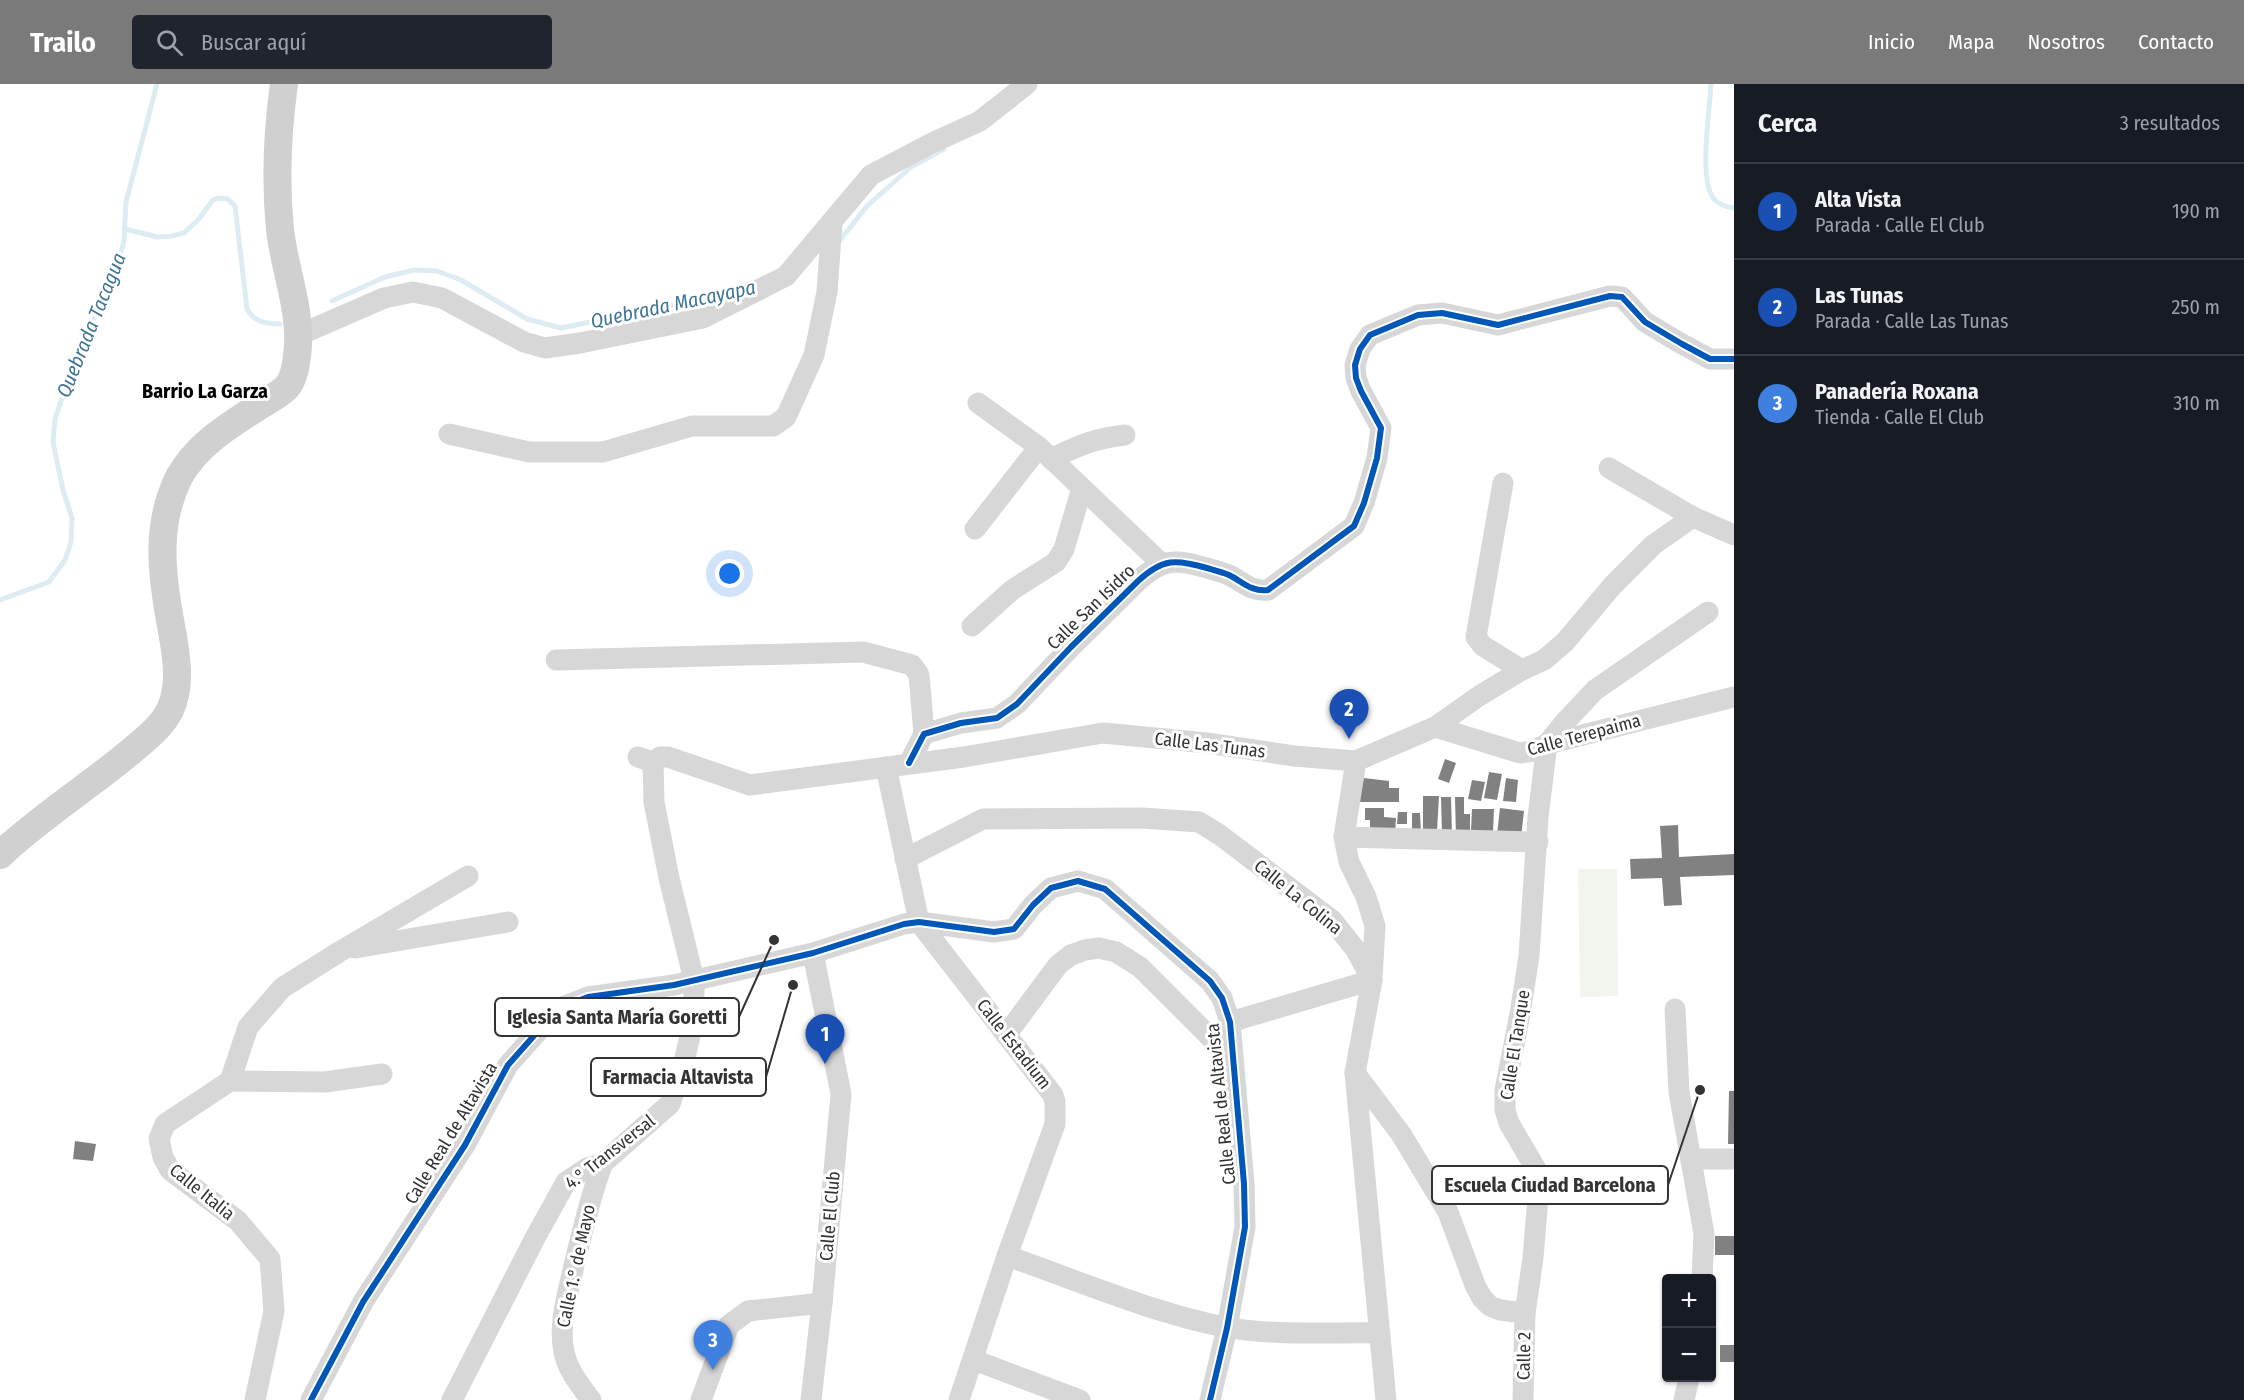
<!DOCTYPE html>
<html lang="es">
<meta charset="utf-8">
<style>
:root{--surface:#171b24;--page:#20242c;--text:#f1f3f6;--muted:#9ea1a6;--line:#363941;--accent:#7a7a7a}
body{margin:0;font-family:"Fira Sans Condensed",sans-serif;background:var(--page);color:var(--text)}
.controls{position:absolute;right:18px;bottom:18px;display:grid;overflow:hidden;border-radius:6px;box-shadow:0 2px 4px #0004}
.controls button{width:54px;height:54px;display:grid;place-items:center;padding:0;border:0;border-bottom:2px solid var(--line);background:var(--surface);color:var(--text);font:30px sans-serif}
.you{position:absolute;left:730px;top:490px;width:21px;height:21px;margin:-15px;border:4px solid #fff;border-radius:50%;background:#1a73e8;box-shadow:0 0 0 9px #1a73e833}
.badge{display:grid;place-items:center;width:39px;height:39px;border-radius:50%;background:var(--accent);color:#fff;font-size:20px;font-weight:700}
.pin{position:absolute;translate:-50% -50px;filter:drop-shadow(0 2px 3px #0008)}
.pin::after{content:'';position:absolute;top:32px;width:21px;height:18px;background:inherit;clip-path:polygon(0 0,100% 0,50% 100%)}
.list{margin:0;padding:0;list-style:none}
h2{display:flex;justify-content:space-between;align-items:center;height:78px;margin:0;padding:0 24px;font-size:26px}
h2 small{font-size:20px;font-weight:400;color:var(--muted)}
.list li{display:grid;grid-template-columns:39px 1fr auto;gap:18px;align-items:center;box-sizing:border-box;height:96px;padding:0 24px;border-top:2px solid var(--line)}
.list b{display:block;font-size:22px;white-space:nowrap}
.list p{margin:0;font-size:20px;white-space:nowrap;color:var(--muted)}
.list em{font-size:20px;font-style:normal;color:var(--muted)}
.icon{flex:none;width:33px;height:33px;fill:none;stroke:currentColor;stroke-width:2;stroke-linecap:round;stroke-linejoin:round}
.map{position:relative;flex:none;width:1734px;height:1316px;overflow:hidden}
header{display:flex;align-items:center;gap:36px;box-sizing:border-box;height:84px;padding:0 30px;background:var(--accent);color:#fff}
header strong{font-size:28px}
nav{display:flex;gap:33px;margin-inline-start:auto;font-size:21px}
.search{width:420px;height:54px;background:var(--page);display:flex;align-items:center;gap:15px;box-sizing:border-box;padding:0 21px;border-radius:6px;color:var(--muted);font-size:22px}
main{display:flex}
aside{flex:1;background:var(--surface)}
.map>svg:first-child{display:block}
.green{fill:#f1f5ed}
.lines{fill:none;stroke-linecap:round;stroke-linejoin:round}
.stream{stroke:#ddebf3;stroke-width:5}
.building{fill:#818181}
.minor{stroke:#d7d7d7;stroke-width:21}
.secondary{stroke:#d0d0d0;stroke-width:28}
.cycleway-casing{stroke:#fff;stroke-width:10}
.cycleway{stroke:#0057b8;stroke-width:6}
.labels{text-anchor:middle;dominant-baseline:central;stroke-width:6;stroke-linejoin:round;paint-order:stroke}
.street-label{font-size:18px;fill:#333;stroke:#fff}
.water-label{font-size:20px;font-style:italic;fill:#3f7597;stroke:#fff}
.neighbourhood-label{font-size:20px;font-weight:bold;fill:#000;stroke:#fff}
.leader{fill:none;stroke:#333;stroke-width:2}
.callout-dot{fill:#333;stroke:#fff;stroke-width:2}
.callout{fill:#fff;stroke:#333;stroke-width:2}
.callout-label{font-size:20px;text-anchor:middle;font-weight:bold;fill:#333}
</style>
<header>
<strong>Trailo</strong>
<div class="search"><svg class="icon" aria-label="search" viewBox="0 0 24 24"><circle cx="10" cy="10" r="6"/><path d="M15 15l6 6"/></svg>Buscar aquí</div>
<nav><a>Inicio</a><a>Mapa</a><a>Nosotros</a><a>Contacto</a></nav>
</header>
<main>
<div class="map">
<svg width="1734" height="1316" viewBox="0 0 1734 1316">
<rect width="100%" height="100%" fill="#fff"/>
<path class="green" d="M1578 785H1617L1618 912 1580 913Z"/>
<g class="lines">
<g class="stream">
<path d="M1711 0C1710 26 1698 96 1714 115 1719 121 1726 123 1734 124"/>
<path d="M124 145 158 153 172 152 184 149 198 136 213 116 218 114 228 115 235 122 247 225C255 239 265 239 280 240"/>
<path d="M838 159 867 122 911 83 944 65"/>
<path d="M332 217 385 193 414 186 437 187 461 196 527 235 561 244 733 209"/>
<path d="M0 516 49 498 65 476 71 458 72 434 63 406 53 358 55 335 76 273 116 187 124 157 126 118 157 0"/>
</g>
</g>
<g class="building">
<path d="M1445 675 1456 679 1449 699 1438 695Z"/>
<path d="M1489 688 1502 690 1497 716 1484 714Z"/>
<path d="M1364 694 1389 697V704H1399V718H1354Z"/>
<path d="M1506 694 1518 696 1516 718 1503 717Z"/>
<path d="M1472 696 1485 698 1481 717 1468 715Z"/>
<path d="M1423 712H1439L1437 747H1423Z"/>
<path d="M1441 713H1451L1452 750H1442Z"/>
<path d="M1455 713H1464V730H1470V753H1456Z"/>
<path d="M1365 724H1384V733L1396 734 1395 751 1370 752V736H1365Z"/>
<path d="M1500 724 1524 727 1521 753 1497 751Z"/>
<path d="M1472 725H1494L1493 748 1471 747Z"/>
<path d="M1398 728H1407V740H1397Z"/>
<path d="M1412 729H1420L1421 750 1412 751Z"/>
<path d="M1678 741 1679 773 1734 770V791L1680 793 1682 821 1664 822 1662 794 1631 795 1630 775 1662 774 1660 742Z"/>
<path d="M1729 1007H1734V1060H1728Z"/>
<path d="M75 1057 96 1060 93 1077 73 1075Z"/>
<rect x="1715" y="1152" width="19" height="19"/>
<rect x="1720" y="1261" width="14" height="17"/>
</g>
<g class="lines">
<g class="minor">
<path d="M299 251 384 214 413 208 442 214 524 258 545 264 580 259 703 234 786 192 871 91 932 59 980 37 1027 0"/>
<path d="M978 319 1039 363 1162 480"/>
<path d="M449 350 529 368H603L692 342H773L786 333 814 271 827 208 832 139"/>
<path d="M1051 375C1077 362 1096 354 1125 351"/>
<path d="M1609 384 1693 433 1734 451"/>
<path d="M1503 399 1476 553 1483 562 1522 586"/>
<path d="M975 445 1039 363"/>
<path d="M972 542 1012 506 1056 478 1064 465 1082 404"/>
<path d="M556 576 863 568 912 581 919 591 924 650"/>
<path d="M1435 643 1520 669 1533 667 1547 660 1734 613"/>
<path d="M653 678 660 673H668L750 701 964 673 1103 649 1207 659 1294 672 1356 677 1435 643 1479 612 1522 586 1544 576 1565 558 1613 501 1653 461 1693 433"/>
<path d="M909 679 924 650 961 639 997 634 1017 620 1071 563 1138 497C1163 474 1176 475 1207 484 1214 486 1222 488 1229 491 1243 498 1251 508 1268 506L1354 442 1364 419 1377 374 1381 344 1361 307 1356 294 1355 281 1360 265 1370 251 1418 231 1442 229 1498 241 1610 212 1622 213 1645 238 1682 260 1710 275H1734"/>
<path d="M886 683 919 838 1053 1011 1055 1018V1040L1007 1172 959 1316"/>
<path d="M1344 753 1538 758"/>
<path d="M905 775 983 735 1142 734 1199 738 1220 751 1332 836 1356 866 1372 896 1355 989 1386 1316"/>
<path d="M355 864 508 838"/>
<path d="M1675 925 1679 1008 1704 1150 1702 1194"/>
<path d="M1230 938 1372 896 1375 842 1366 813 1349 778 1344 753 1356 677"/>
<path d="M1006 951 1058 881 1071 871 1085 866 1099 864 1116 868 1140 883 1233 976"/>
<path d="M1355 989 1401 1050 1448 1128 1475 1201 1482 1214 1490 1222 1500 1226 1525 1229 1533 1174 1539 1101 1537 1087 1509 1039 1505 1026V1006L1520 930 1529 872 1538 733 1547 660 1564 639 1595 606 1708 528"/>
<path d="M230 997 325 998 382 990"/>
<path d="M1691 1077 1702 1075H1734"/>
<path d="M1007 1172C1079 1197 1150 1228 1225 1243 1271 1252 1332 1248 1380 1249"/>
<path d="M974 1276 1080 1316"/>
<path d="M255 1316 274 1227 270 1175 238 1137 170 1086 163 1073 159 1055 165 1040 230 997 248 943 282 904 339 868 468 792"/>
<path d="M311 1316 363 1218 465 1061 508 981 547 937 562 923 588 913 674 901 813 869 904 840 919 838 994 848 1014 845 1033 821 1051 804 1078 797 1105 805 1210 897 1222 914 1230 938 1244 1100 1245 1143 1227 1244 1210 1316"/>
<path d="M452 1316 535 1154 566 1098 587 1084 603 1079 670 1020 684 978 694 934V896L669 794 654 718 653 678 638 673"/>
<path d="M591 1316C580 1301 568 1287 564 1268 558 1239 568 1210 574 1181 583 1146 590 1112 603 1079"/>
<path d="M701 1316 729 1241 748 1227 822 1219"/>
<path d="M811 1316 822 1219 841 1010 813 869"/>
<path d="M1523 1316 1525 1229"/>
<path d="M1684 1316 1689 1294"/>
</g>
<path class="secondary" d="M0 771C40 733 87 704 129 669 144 656 161 644 170 626 183 598 175 565 170 536 161 487 156 439 179 393 197 360 230 341 261 321 269 316 280 310 287 303 293 296 296 281 297 272 303 230 285 188 280 146 275 95 277 50 284 0"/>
<defs>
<g id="cycleway">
<path d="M909 679 924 650 961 639 997 634 1017 620 1071 563 1138 497C1163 474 1176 475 1207 484 1214 486 1222 488 1229 491 1243 498 1251 508 1268 506L1354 442 1364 419 1377 374 1381 344 1361 307 1356 294 1355 281 1360 265 1370 251 1418 231 1442 229 1498 241 1610 212 1622 213 1645 238 1682 260 1710 275H1734"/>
<path d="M311 1316 363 1218 465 1061 508 981 547 937 562 923 588 913 674 901 813 869 904 840 919 838 994 848 1014 845 1033 821 1051 804 1078 797 1105 805 1210 897 1222 914 1230 938 1244 1100 1245 1143 1227 1244 1210 1316"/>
</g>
</defs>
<use href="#cycleway" class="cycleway-casing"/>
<use href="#cycleway" class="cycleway"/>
</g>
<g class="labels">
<g class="street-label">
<text transform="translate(1091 523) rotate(-44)">Calle San Isidro</text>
<text transform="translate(1584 651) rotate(-15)">Calle Terepaima</text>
<text transform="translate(1210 661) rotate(7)">Calle Las Tunas</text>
<text transform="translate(1298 813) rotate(39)">Calle La Colina</text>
<text transform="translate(1014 960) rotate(52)">Calle Estadium</text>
<text transform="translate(1515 961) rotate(-81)">Calle El Tanque</text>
<text transform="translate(1221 1020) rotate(-96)">Calle Real de Altavista</text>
<text transform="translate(451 1049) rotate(-59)">Calle Real de Altavista</text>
<text transform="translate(610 1068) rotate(-38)">4.° Transversal</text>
<text transform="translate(202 1108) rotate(39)">Calle Italia</text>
<text transform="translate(830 1132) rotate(-85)">Calle El Club</text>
<text transform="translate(576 1182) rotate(-78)">Calle 1.° de Mayo</text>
<text transform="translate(1524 1272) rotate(-89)">Calle 2</text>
</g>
<g class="water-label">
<text transform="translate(673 220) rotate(-12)">Quebrada Macayapa</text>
<text transform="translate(91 241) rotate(-68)">Quebrada Tacagua</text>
</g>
<g class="neighbourhood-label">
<text x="205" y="307">Barrio La Garza</text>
</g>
</g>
<path class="leader" d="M774 856L739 933M793 901L766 993M1700 1006L1668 1101"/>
<g class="callout-dot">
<circle cx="774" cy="856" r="6"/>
<circle cx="793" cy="901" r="6"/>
<circle cx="1700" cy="1006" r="6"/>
</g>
<g class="callout">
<rect x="495" y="914" width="244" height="38" rx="6"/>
<rect x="591" y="974" width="175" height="38" rx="6"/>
<rect x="1432" y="1082" width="236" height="38" rx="6"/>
</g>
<g class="callout-label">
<text x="617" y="940">Iglesia Santa María Goretti</text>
<text x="678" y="1000">Farmacia Altavista</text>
<text x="1550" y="1108">Escuela Ciudad Barcelona</text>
</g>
</svg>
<div class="controls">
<button>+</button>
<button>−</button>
</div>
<div class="you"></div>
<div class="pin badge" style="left:825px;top:980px;background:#1a4fb4">1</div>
<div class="pin badge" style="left:1349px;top:655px;background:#1a4fb4">2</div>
<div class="pin badge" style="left:713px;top:1286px;background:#3f7fe0">3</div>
</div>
<aside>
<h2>Cerca<small>3 resultados</small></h2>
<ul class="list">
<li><span class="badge" style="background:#1a4fb4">1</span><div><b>Alta Vista</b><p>Parada · Calle El Club</p></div><em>190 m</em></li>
<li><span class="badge" style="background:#1a4fb4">2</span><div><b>Las Tunas</b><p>Parada · Calle Las Tunas</p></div><em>250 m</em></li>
<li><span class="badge" style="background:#3f7fe0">3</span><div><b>Panadería Roxana</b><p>Tienda · Calle El Club</p></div><em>310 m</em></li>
</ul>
</aside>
</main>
